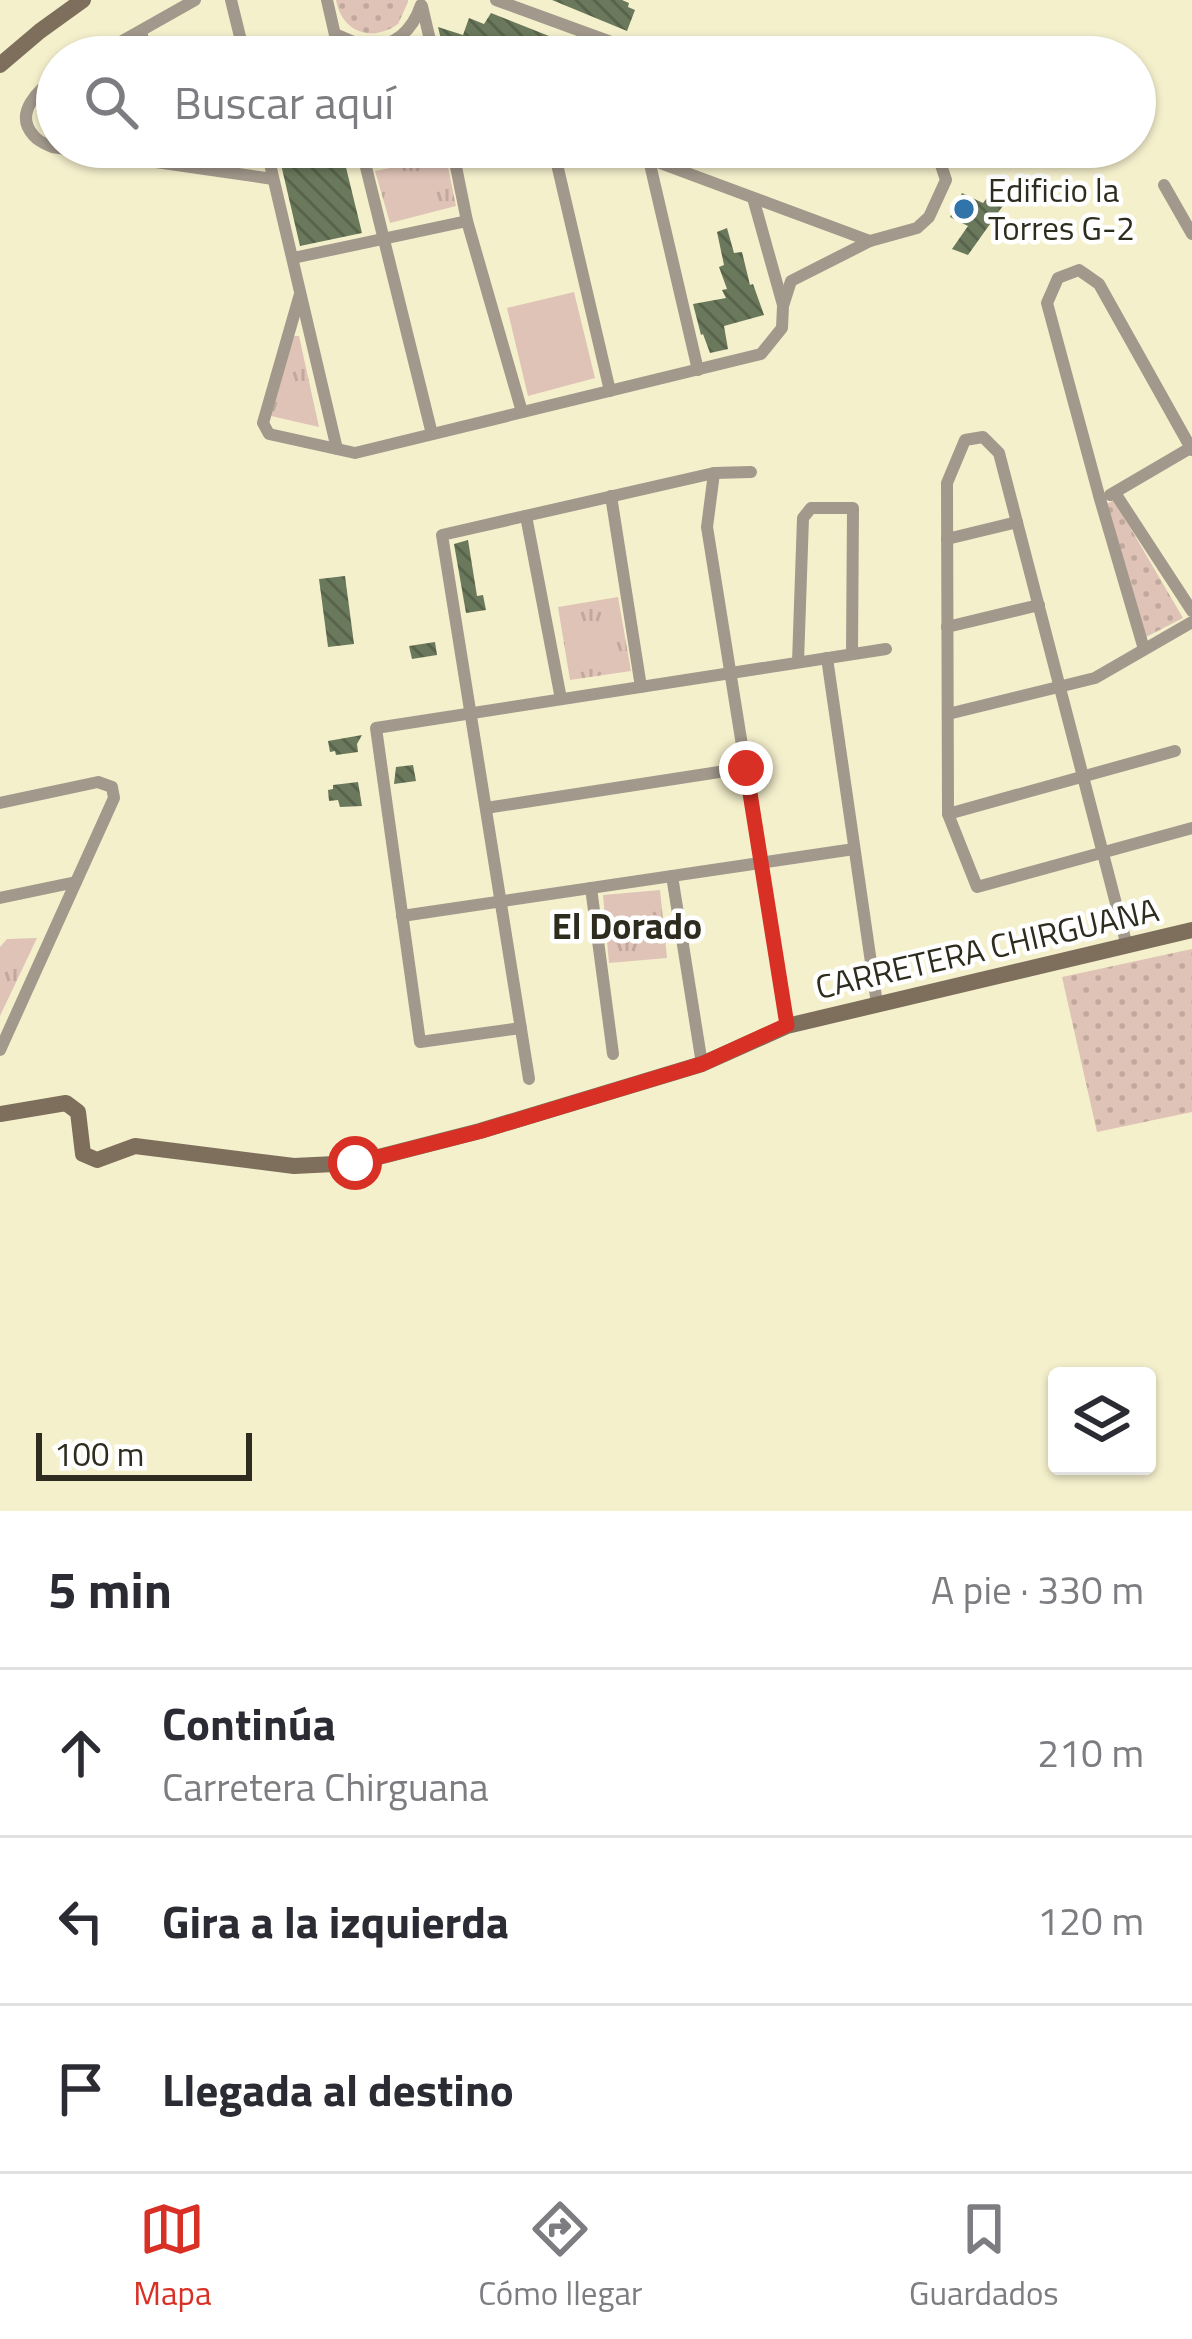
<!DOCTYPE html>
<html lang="es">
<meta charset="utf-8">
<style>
:root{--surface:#fff;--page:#f2f2f3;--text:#2b2b33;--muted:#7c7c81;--line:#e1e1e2;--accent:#d93025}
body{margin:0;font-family:"Titillium Web",sans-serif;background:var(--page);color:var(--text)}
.controls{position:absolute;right:36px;bottom:36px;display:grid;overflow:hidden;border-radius:12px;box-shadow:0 3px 9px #0004}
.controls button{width:108px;height:108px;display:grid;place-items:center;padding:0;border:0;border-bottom:3px solid var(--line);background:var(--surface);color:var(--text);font:60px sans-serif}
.scale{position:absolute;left:36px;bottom:30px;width:216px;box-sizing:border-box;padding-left:12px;border:6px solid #2e2c1e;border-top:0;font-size:33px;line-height:42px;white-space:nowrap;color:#2e2c1e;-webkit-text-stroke:9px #fff;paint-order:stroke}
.stop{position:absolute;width:36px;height:36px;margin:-27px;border:9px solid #d93025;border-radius:50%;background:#fff}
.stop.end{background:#d93025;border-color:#fff;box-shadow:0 3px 12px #0008}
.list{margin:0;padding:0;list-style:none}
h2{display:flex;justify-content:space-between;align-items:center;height:156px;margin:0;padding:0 48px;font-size:51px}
h2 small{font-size:39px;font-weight:400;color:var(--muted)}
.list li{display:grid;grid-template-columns:78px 1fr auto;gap:36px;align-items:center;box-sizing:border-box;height:168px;padding:0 48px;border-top:3px solid var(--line)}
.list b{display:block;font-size:45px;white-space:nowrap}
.list p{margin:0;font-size:39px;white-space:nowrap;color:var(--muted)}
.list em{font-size:39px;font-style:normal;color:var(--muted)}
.icon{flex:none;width:66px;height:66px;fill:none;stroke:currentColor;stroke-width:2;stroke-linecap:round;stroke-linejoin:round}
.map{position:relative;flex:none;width:1192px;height:1511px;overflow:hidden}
.search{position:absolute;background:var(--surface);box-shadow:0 3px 9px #0004;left:36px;right:36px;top:36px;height:132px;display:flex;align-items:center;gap:30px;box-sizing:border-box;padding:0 42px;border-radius:66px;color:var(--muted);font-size:45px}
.sheet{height:660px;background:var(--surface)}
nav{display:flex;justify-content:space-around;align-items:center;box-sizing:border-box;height:168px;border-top:3px solid var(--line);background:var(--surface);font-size:33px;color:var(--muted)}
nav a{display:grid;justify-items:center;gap:6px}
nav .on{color:var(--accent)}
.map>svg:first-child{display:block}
.grass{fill:url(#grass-dots)}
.park{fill:url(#park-tufts)}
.garden{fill:#dfc3b7}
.building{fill:url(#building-back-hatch)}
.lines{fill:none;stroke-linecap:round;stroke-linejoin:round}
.street{stroke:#a2988c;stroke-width:12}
.secondary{stroke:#7e6f5d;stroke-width:16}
.route{stroke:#d93025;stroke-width:15}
.poi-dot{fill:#3074a9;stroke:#fff;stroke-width:4.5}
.labels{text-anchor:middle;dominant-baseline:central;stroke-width:9;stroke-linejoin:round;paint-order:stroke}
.poi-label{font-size:33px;fill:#2e2c1e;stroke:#fff;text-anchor:start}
.street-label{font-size:33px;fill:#2e2c1e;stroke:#fff}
.neighbourhood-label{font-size:36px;font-weight:bold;fill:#2e2c1e;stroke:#fff}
</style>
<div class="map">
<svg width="1192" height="1511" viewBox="0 0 1192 1511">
<defs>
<pattern id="grass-dots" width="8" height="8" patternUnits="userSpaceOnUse" patternTransform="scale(3)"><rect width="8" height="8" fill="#dfc3b7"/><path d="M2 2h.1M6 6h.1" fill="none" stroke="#c0a89d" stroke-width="1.8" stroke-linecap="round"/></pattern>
<pattern id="park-tufts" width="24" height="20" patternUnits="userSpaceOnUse" patternTransform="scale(3)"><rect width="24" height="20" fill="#dfc3b7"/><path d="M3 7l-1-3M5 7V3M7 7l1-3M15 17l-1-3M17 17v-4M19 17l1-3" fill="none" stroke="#c0a89d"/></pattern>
<pattern id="building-back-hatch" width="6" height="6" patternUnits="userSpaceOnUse" patternTransform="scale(3)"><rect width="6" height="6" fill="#6a795b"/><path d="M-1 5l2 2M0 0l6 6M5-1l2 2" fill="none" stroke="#58634b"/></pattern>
</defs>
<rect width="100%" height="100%" fill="#f5f0cc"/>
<g class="grass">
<path d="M336 0H408V2L398 24C371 43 342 32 336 0Z"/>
<path d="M1114 500 1183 618 1144 638 1105 505Z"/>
<path d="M1192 949V1112L1097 1132 1062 977Z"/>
</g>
<g class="park">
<path d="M446 157 456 206 390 223 375 171Z"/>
<path d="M293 336H299L319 427 271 416Z"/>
<path d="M618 597 631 671 570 680 558 607Z"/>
<path d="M660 890 667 958 609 963 603 895Z"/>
<path d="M37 938 0 1016V947L7 939Z"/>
</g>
<path class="garden" d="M574 292 595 378 528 396 507 308Z"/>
<g class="building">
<path d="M552 0H622L629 3 628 7 635 10 627 31Z"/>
<path d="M491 13 554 38 547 57H453L444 52 438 27 463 35 469 18 484 24Z"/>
<path d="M309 147H341L362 233 300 246 280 160 311 153Z"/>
<path d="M379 147H407L410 159 385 166Z"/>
<path d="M996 186 1012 193 968 255 952 249 968 226 950 217 962 193 983 203Z"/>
<path d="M727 228 734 253 742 252 750 285 753 284 764 315 724 326 728 349 710 353 703 334 701 335 693 304 726 298 722 290 727 289 719 267 724 265 717 232Z"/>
<path d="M468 540 477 596 483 595 486 610 466 613 454 544Z"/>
<path d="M345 576 354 644 328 647 319 579Z"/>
<path d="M435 642 437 655 412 659 409 646Z"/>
<path d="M362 735 357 744 358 752 336 755 335 751 330 752 328 741Z"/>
<path d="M413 765 416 781 394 784 396 767Z"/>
<path d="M358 782 362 806 340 807 338 800 329 801 328 790 333 789V785Z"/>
</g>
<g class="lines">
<g class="street">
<path d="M231 0 245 57"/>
<path d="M327 0 340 57"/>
<path d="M496 0 652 57"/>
<path d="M422 6 434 57"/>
<path d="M141 31 147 57"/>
<path d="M335 34 388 57"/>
<path d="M367 49C395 45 412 32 421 5"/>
<path d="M94 57 195 0"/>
<path d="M57 78C38 89 13 114 34 136 39 142 46 144 52 147L273 179"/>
<path d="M266 147 337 449"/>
<path d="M361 147 432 434"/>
<path d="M452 147 467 221 522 412"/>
<path d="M553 147 610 391"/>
<path d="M617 147 870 241"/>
<path d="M649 160 698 370"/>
<path d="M1164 185 1192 234"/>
<path d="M753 198 783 305"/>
<path d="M293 258 467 221"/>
<path d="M300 294 263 423 269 434 355 453 761 354 782 328 783 306 791 281 870 241 917 228 929 217 946 180 940 162 898 147"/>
<path d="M714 473 707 527 787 1026"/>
<path d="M1115 493 1192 611"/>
<path d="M1110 495 1192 447"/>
<path d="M611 496 641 687"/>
<path d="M526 516 561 699"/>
<path d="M947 539 1017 522"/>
<path d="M947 627 1039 605"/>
<path d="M1144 649 1100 499 1047 303 1058 278 1079 270 1099 284 1192 450"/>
<path d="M827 658 877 1004"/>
<path d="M798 662 803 518 811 508H853L852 654"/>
<path d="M948 714 1095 678 1192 622"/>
<path d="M0 803 98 782 112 787 114 798 0 1050"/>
<path d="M486 808 745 768"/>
<path d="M948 814 1175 751"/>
<path d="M672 876 702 1064"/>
<path d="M591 888 613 1054"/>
<path d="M0 898 76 882"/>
<path d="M402 916 854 849"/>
<path d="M1127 946C1085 781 1041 617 999 453L983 437 965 440 947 483 948 814 977 887 1192 828"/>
<path d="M521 1028 420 1042 376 728 886 649"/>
<path d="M529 1079 442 535 714 473 751 472"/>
</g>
<g class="secondary">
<path d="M0 65 40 31 83 0"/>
<path d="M0 1114 66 1103 78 1112 83 1154 97 1160 135 1146 294 1166 355 1163 480 1131 702 1064 787 1026 1192 930"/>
</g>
</g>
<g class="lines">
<path class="route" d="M355 1163 481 1131 702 1064 787 1025 746 768"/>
</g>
<circle class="poi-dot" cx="964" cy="209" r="12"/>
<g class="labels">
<g class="poi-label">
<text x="988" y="190">Edificio la<tspan x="988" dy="38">Torres G-2</tspan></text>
</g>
<g class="street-label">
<text transform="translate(987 948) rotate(-13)">CARRETERA CHIRGUANA</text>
</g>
<g class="neighbourhood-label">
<text x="627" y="925">El Dorado</text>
</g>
</g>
</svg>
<div class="controls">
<button><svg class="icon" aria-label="layers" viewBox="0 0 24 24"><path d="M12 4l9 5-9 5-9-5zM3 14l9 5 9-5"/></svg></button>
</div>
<div class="scale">100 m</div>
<div class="stop" style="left:355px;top:1163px"></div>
<div class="stop end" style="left:746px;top:768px"></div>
<div class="search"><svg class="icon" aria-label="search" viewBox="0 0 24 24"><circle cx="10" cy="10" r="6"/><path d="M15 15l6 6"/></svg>Buscar aquí</div>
</div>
<section class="sheet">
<h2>5 min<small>A pie · 330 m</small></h2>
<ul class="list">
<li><svg class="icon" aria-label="ahead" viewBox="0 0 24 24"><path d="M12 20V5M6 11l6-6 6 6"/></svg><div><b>Continúa</b><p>Carretera Chirguana</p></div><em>210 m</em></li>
<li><svg class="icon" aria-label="left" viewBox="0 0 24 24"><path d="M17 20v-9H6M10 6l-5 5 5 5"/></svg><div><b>Gira a la izquierda</b></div><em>120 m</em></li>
<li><svg class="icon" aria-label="arrive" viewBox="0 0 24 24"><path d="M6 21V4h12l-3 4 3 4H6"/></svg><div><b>Llegada al destino</b></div></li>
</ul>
</section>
<nav>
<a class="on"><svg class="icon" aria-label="map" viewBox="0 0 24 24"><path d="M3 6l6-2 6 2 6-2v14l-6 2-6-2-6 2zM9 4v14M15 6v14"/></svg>Mapa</a>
<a><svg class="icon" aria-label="directions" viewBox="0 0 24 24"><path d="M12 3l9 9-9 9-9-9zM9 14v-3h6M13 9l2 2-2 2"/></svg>Cómo llegar</a>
<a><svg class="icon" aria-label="saved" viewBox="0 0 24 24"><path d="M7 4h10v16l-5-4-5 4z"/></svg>Guardados</a>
</nav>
